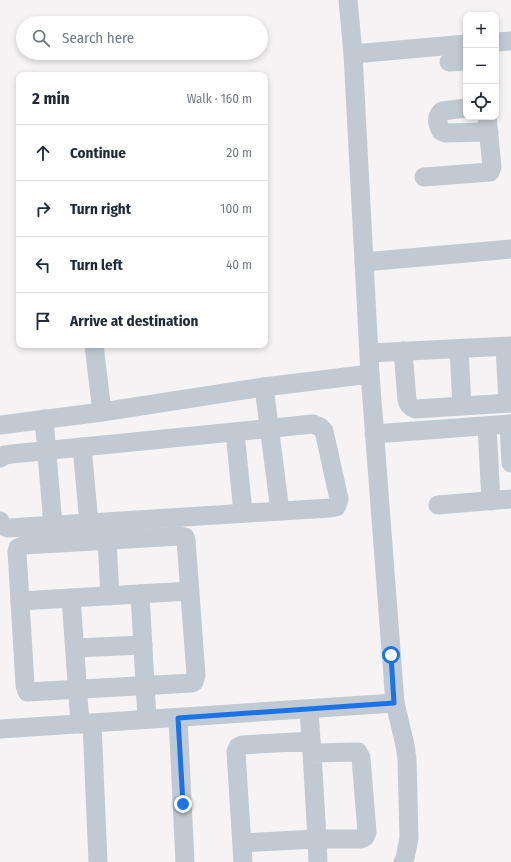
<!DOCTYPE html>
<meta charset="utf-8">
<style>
:root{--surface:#fff;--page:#f2f2f3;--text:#1f2937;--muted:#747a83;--line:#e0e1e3}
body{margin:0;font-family:"Fira Sans Condensed",sans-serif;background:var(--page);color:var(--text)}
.controls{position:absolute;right:12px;top:12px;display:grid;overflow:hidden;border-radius:8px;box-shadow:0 2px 6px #0003}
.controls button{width:36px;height:36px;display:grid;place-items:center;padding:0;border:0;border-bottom:1px solid var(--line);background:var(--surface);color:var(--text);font:20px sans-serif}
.stop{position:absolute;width:12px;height:12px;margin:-9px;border:3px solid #1a73e8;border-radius:50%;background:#fff}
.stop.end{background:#1a73e8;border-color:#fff;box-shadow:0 1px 4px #0008}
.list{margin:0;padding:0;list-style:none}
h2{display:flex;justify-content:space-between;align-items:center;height:52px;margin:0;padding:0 16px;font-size:17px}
h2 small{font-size:13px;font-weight:400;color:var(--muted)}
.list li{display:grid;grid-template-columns:26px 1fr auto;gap:12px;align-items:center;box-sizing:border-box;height:56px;padding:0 16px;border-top:1px solid var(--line)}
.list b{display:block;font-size:15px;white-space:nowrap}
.list em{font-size:13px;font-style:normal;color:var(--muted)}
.icon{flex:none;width:22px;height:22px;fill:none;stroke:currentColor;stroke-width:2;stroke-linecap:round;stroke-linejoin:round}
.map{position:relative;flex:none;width:511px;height:862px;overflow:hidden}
.search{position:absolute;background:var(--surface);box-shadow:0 2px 6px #0003;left:16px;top:16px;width:252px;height:44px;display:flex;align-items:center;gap:10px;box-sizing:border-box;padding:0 14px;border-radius:22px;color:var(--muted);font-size:15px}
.panel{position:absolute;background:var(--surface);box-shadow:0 2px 6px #0003;left:16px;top:72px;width:252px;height:276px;border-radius:8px}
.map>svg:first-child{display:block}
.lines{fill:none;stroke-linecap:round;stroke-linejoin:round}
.minor{stroke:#c1cad2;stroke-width:19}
.route{stroke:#1a73e8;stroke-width:5}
</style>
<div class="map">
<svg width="511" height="862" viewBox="0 0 511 862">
<rect width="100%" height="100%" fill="#f5f3f3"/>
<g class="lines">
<g class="minor">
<path d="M496 42 511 41"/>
<path d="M353 54 466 44"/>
<path d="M449 62 466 61"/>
<path d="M466 108 442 111C436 117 437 124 441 131L445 133 489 132"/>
<path d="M424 177 490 172 492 167 487 117"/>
<path d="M364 262 511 249"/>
<path d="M94 345 102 412"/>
<path d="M505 347 508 403"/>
<path d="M459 349 462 406"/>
<path d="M403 351 407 400C408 405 410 407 415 409L511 403"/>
<path d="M369 353 511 346"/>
<path d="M264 387 280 511"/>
<path d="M44 419 53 525"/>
<path d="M509 424 511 463"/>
<path d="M0 425 102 412 264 387 370 374"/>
<path d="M487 426 491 501"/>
<path d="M235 432 243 513"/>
<path d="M374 434 511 424"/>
<path d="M82 447 89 523"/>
<path d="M0 458 5 455 12 454 313 424 320 427 324 431 339 499 338 503 336 507 330 508 8 528 1 525 0 521"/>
<path d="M438 505 511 499"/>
<path d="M179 536 185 537 186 540 196 675 194 682 192 683 27 692 25 685 17 552 18 548 25 545Z"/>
<path d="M107 540 110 596"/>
<path d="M140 594 147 719"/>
<path d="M71 598 80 724"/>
<path d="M20 601 190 591"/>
<path d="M75 648 143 645"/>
<path d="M395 703 405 745 407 759 409 838 405 858 403 862"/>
<path d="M309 709 311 741"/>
<path d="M178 718 185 862"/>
<path d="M92 723 98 862"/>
<path d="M0 729 395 703 370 374 353 54 348 0"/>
<path d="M242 843 317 839 318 862"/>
<path d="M243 862 236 752 238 747 242 745 311 741 312 753 358 752 361 758 367 832 365 837 361 839H317L312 753"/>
</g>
</g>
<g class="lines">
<path class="route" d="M183 804 178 718 394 703 391 655"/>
</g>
</svg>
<div class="controls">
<button>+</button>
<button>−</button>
<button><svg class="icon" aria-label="locate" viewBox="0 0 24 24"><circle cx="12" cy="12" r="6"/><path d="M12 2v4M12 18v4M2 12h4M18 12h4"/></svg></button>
</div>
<div class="stop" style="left:391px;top:655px"></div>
<div class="stop end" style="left:183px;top:804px"></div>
<div class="search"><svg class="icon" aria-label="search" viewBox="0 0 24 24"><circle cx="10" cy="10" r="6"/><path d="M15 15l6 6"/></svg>Search here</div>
<section class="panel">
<h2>2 min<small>Walk · 160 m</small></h2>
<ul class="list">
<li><svg class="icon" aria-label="ahead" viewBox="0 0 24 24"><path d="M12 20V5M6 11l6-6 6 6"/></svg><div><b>Continue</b></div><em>20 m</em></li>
<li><svg class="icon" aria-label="right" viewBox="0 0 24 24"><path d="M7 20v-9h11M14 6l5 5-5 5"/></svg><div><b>Turn right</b></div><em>100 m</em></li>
<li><svg class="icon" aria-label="left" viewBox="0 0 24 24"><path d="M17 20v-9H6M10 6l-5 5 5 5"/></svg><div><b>Turn left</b></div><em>40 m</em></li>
<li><svg class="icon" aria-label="arrive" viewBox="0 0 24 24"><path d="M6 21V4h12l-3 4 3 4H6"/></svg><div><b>Arrive at destination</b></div></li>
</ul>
</section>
</div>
